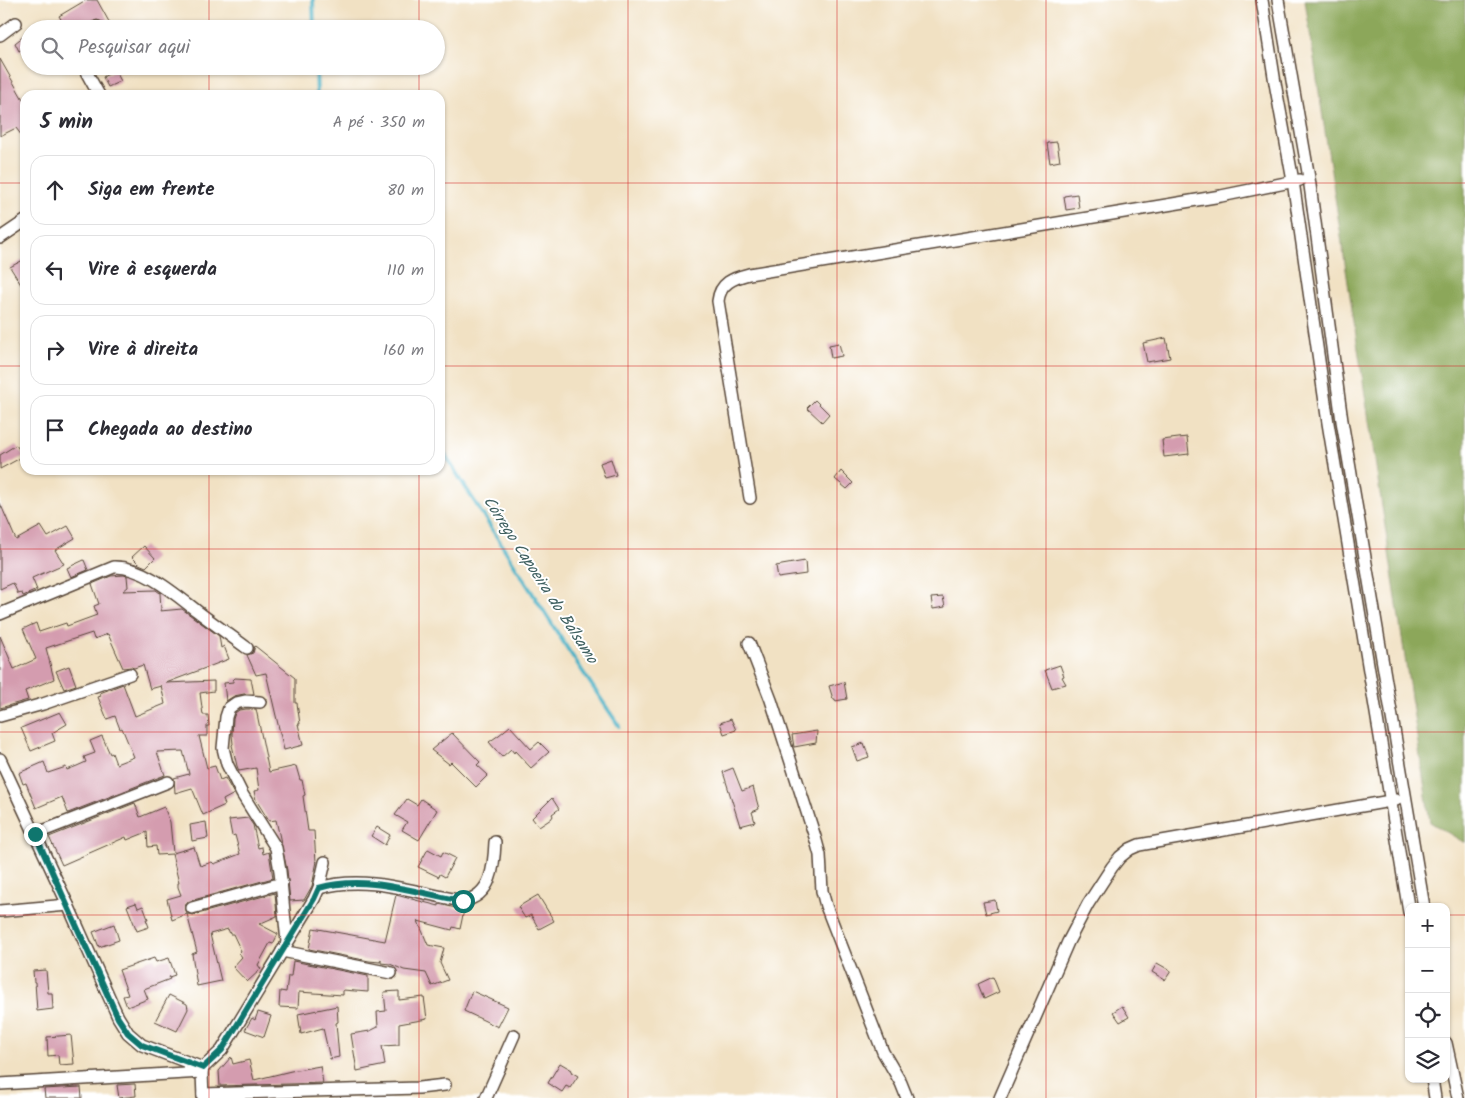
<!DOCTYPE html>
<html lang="pt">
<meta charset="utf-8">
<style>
:root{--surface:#fff;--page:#f7f7f7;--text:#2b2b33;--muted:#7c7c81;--line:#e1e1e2}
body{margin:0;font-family:Kalam,sans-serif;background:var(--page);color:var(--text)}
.controls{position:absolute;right:15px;bottom:15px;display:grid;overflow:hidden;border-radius:10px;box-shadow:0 1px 4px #0004}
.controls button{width:45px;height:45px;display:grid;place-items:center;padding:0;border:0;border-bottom:1px solid var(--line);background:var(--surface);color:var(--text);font:25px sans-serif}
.stop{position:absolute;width:15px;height:15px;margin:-11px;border:4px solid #0f766e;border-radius:50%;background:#fff}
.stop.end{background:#0f766e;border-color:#fff;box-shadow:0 1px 5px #0008}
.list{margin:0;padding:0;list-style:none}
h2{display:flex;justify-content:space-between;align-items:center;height:65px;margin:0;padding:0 20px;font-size:21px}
h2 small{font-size:16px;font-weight:400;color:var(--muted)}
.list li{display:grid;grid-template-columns:32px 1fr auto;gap:15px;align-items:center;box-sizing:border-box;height:70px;margin:0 10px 10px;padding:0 10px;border:1px solid var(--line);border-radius:15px}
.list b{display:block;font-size:19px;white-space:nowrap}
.list em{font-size:16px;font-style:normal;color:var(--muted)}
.icon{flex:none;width:28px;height:28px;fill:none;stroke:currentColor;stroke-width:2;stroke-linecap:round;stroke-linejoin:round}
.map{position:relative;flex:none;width:1465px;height:1098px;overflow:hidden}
.search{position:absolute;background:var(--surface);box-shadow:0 1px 4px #0004;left:20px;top:20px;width:425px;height:55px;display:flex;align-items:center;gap:12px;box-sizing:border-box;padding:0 18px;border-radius:28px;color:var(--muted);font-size:19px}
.panel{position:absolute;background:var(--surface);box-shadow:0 1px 4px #0004;left:20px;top:90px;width:425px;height:385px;border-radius:15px}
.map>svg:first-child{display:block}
.forest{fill:#8ca75a;stroke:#64683c}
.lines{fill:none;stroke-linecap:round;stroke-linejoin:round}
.stream{stroke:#46b0c4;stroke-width:4}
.building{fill:#d49caf}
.minor-casing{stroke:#564537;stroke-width:14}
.minor{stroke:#fff;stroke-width:11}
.route{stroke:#0f766e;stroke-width:6}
.grid{fill:none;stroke:#d62828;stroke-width:1;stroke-opacity:0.55}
.labels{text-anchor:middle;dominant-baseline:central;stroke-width:4;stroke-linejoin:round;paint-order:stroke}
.water-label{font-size:16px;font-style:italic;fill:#3f6060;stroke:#fff}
</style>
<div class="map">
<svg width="1465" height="1098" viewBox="0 0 1465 1098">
<rect width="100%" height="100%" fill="#fff"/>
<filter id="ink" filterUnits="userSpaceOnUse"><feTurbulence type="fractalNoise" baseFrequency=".02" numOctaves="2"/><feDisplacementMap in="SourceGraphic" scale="10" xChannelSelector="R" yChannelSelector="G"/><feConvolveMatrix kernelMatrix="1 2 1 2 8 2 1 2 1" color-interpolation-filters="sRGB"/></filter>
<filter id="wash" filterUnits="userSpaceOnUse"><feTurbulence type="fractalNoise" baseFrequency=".0096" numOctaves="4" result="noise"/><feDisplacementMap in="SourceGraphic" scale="20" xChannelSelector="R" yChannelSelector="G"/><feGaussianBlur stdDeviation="1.12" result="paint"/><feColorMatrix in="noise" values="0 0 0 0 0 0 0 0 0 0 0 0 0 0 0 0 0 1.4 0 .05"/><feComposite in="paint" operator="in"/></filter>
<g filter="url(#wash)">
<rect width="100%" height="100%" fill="#f1e1c3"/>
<path class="forest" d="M1305 0H1465V843L1430 822Z"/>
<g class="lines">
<g class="stream">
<path d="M313 0 314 29"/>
<path d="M316 66 317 95"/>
<path d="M440 447 569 651 619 726"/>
</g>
</g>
<g id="blocks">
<g class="building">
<path d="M86 0H97L113 29H104L103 22 97 20 90 23 87 29H67L59 16Z"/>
<path d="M29 32V46L19 51 15 43Z"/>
<path d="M0 59 25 103V140L16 128 0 136Z"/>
<path d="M115 70 121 81 108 87 103 77Z"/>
<path d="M1057 142 1060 161 1050 163 1047 143Z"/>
<path d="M1077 194 1079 208 1066 210 1064 196Z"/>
<path d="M25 259V291L10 267Z"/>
<path d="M1166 338 1170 358 1147 362 1143 343Z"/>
<path d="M839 343 842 356 831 358 829 345Z"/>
<path d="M815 400 829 414 822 422 807 408Z"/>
<path d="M1187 437 1189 454 1164 457 1162 440Z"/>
<path d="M16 445 24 456 0 469V455Z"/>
<path d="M611 459 616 475 605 478 600 463Z"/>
<path d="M841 471 853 483 847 489 835 479Z"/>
<path d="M0 503 16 540 41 526 48 537 68 526 75 538 55 550 64 564 32 578 37 590 23 596 22 593 18 594 13 583 0 589Z"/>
<path d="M144 546 155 558 146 567 139 564 132 557Z"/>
<path d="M84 560 88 570 71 577 67 568Z"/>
<path d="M805 561 806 574 778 578 776 566Z"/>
<path d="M124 575 127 576 128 587 123 591 156 590 160 593 161 609 160 611 182 609 219 636 221 648 224 646 229 659 166 683 214 681V691L200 693 203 715H208L209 726H207V736H199L207 768 215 766 220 780 225 778 234 794 223 800 225 805 203 815 192 788 175 793 174 778 189 774 183 751 157 752 165 775 68 813 62 797 36 808 26 783 23 784 19 773 44 762 48 773 66 767 67 770 77 766 86 762 84 757 95 753 90 741 102 736 110 754 112 753 116 764 134 757 122 728 120 729 115 716 107 719 98 697 101 696 100 693 123 684 135 716 165 704 161 685V686L150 689 143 665 134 668 131 667 123 668 108 634 94 639 92 633 46 648 54 679 25 691 28 700 0 708V636L14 669 36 659 23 629 36 623 39 632 66 623 67 626 97 615 94 606 99 604 92 584 111 576Z"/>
<path d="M943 597 945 607 933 609 931 598Z"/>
<path d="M255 646 295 678V703H297L300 724H298L303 745 284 750 266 673 256 675 247 655 253 653Z"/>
<path d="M1060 665 1064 676 1062 677 1066 684 1052 688 1045 670Z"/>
<path d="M69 666 76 685 64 689 56 671Z"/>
<path d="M235 678 251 679 254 694H244L234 696 226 701 224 683 233 682V680Z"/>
<path d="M844 682 847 699 835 701V699H833L829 686Z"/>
<path d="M246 709H256L269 772 296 766 300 780H302L305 795 303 796 308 831H314L316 862 317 861 312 886 304 900 290 901 287 870 276 820 269 821 256 800 254 791 259 790 256 768 239 771 237 766 232 745 233 744 232 735 233 719 235 713 239 710Z"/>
<path d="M60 712 67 724 52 733 55 741 31 751 21 728Z"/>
<path d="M731 719 736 730 724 734 720 723Z"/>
<path d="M510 726 531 749 539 742 549 752 531 768 515 751 514 753 511 749 502 757 489 742 499 735Z"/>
<path d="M817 731 816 743 794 747 792 735Z"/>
<path d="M452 733 480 762 477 765 488 775 476 787 451 762 449 764 431 750Z"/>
<path d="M864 743 869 757 857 761 852 747Z"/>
<path d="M733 768 742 791 753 787 759 809 752 812 755 822 740 826 723 772Z"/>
<path d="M552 798 559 809 552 814 553 816 551 819 539 827 532 818Z"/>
<path d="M407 799 417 805 421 799 437 810 419 840 402 830 407 822 395 815Z"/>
<path d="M135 803 140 817 164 807 170 822 173 853 194 847 200 866 212 862 214 864 240 854 235 835 232 836 229 820 248 818 253 825 258 848 262 847 263 854 269 852 273 878 190 901 186 903 185 907 187 914 194 915 275 893 277 916 259 924 278 934 273 944 270 943 258 965 261 969 247 982 233 967 242 957 239 953 241 951 233 934H230L228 929 210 934 221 981 197 986 192 954 197 952 187 914 172 920 167 899 181 895 178 887V883H179L172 854 157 855 156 846 148 847 147 832 127 840 126 837 62 865 49 837Z"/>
<path d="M206 822 208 838 192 841 190 825Z"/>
<path d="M377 827 390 835 385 845 371 836Z"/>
<path d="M428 849 441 856 443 852 455 858 445 877 440 874 439 877 418 867Z"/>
<path d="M396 895 439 906V904L464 910 460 929 453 927 452 930 418 921 428 945 444 948 440 963 448 980 432 986 426 973 404 970 390 964 381 963V959L380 962 369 961 309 949 313 928 385 941Z"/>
<path d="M538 895 554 921 539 929 531 915 525 918 518 907Z"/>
<path d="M995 900 997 911 986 914 983 902Z"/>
<path d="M136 903 138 908 143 906 148 919H146L149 927 137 931 127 906Z"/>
<path d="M114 924 119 940 99 947 93 932Z"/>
<path d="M154 958 156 962 169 958 175 975 169 977 170 979 144 989 148 999 127 1007 123 996 128 995 119 970Z"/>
<path d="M293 961 368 976V992L343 990V995L299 992 298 1008 279 1007 280 991 286 992 288 976H291Z"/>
<path d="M1157 963 1171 971 1165 980 1152 972Z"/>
<path d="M46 970 48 993H52L53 1009 37 1011 35 982H34L33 971Z"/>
<path d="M993 977 999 992 984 999 978 984Z"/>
<path d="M399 991V1000L424 997 427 1019 399 1024V1045L382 1046 385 1065 357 1071 351 1034 370 1031 378 1027 377 1012 386 1011 384 992Z"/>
<path d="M472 991 508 1007 498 1027 464 1011Z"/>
<path d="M169 995 187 1004 188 1009 177 1031 155 1021Z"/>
<path d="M337 1006 338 1022 336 1023 339 1057 330 1059 323 1028 301 1034 298 1014Z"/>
<path d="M1122 1006 1129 1017 1120 1022 1113 1012Z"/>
<path d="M258 1012 271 1016 264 1037 245 1030 252 1018 255 1020Z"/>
<path d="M71 1035 74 1064 59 1065 58 1055 48 1056 47 1037Z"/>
<path d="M231 1057 233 1064 249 1060 254 1080 291 1071 320 1066 323 1083 220 1086 219 1071Z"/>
<path d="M560 1063 572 1070 571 1072 578 1076 570 1088 566 1086 562 1092 548 1083Z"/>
<path d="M135 1084 136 1096 119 1098 117 1085Z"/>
<path d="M81 1087 82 1098H45L44 1089Z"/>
</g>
</g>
</g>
<g filter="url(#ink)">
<use href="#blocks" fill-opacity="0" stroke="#564537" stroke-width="1"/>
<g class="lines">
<defs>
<g id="minor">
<path d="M1262 0 1275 83 1293 181 1328 423 1409 912"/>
<path d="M1278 0 1309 178 1342 421 1424 907"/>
<path d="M94 29 97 27"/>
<path d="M0 35 16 23"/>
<path d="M83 66 99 95"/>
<path d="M0 238 25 221"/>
<path d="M750 498 718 301C720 283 733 278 749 274L1221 196 1300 180"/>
<path d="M0 614 114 567C143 566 175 594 197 611 214 624 231 636 247 648"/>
<path d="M749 643 771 700 815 837 820 855 822 891 826 906 883 1052 901 1083 907 1098"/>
<path d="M260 702 245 701 236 703 229 708 226 717 223 748 227 764 242 794 276 848 280 871 287 942"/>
<path d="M0 716 43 704 130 674"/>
<path d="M0 759 68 905 118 1017 128 1033 142 1045 203 1068"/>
<path d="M35 834 168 782"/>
<path d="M319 888C367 874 416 893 463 901 492 896 494 866 495 842"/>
<path d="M192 908 282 883"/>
<path d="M0 911 68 905"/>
<path d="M282 951 391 973"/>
<path d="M1446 1043 1458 1098"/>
<path d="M1432 1079 1435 1098"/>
<path d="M0 1084 202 1072"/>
<path d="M203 1094 419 1088 445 1085"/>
<path d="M203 1098 202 1072 203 1068 222 1050 314 899 319 888 325 862"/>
<path d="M486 1098 514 1035"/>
<path d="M1000 1098 1068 942 1088 904 1112 867 1120 857 1130 849 1139 845 1396 800"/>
</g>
</defs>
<use href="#minor" class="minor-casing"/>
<use href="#minor" class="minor"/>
</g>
</g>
<g class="lines" filter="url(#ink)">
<path class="route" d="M35 834 118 1018 128 1033 142 1045 203 1068 222 1050 314 899 319 888C367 874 416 893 463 901"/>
</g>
<path class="grid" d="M209 0V29M419 0V29M628 0V1098M837 0V1098M1046 0V1098M1256 0V1098M209 66V95M419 66V95M0 183H25M440 183H1465M0 366H25M440 366H1465M209 470V1098M419 470V1098M0 549H1465M0 732H1465M0 915H1409M1446 915H1465"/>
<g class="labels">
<g class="water-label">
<text transform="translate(540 580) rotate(57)">Córrego Capoeira do Bálsamo</text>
</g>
</g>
</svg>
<div class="controls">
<button>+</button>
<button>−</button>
<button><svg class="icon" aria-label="locate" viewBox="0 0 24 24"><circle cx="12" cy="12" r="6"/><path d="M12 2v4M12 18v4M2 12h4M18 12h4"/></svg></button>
<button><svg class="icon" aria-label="layers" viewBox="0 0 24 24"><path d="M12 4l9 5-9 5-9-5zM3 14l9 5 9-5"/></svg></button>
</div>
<div class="stop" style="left:463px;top:901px"></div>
<div class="stop end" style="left:35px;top:834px"></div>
<div class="search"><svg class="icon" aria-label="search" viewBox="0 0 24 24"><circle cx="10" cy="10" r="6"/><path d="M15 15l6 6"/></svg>Pesquisar aqui</div>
<section class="panel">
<h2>5 min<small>A pé · 350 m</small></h2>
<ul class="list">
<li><svg class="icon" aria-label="ahead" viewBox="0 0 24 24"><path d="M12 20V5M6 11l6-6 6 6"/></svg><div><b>Siga em frente</b></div><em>80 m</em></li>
<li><svg class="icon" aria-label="left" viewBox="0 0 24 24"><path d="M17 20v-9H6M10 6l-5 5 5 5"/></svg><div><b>Vire à esquerda</b></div><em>110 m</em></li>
<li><svg class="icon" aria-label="right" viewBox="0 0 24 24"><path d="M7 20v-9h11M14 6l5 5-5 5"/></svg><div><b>Vire à direita</b></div><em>160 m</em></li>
<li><svg class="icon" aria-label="arrive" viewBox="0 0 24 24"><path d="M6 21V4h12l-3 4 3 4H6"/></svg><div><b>Chegada ao destino</b></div></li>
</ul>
</section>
</div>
